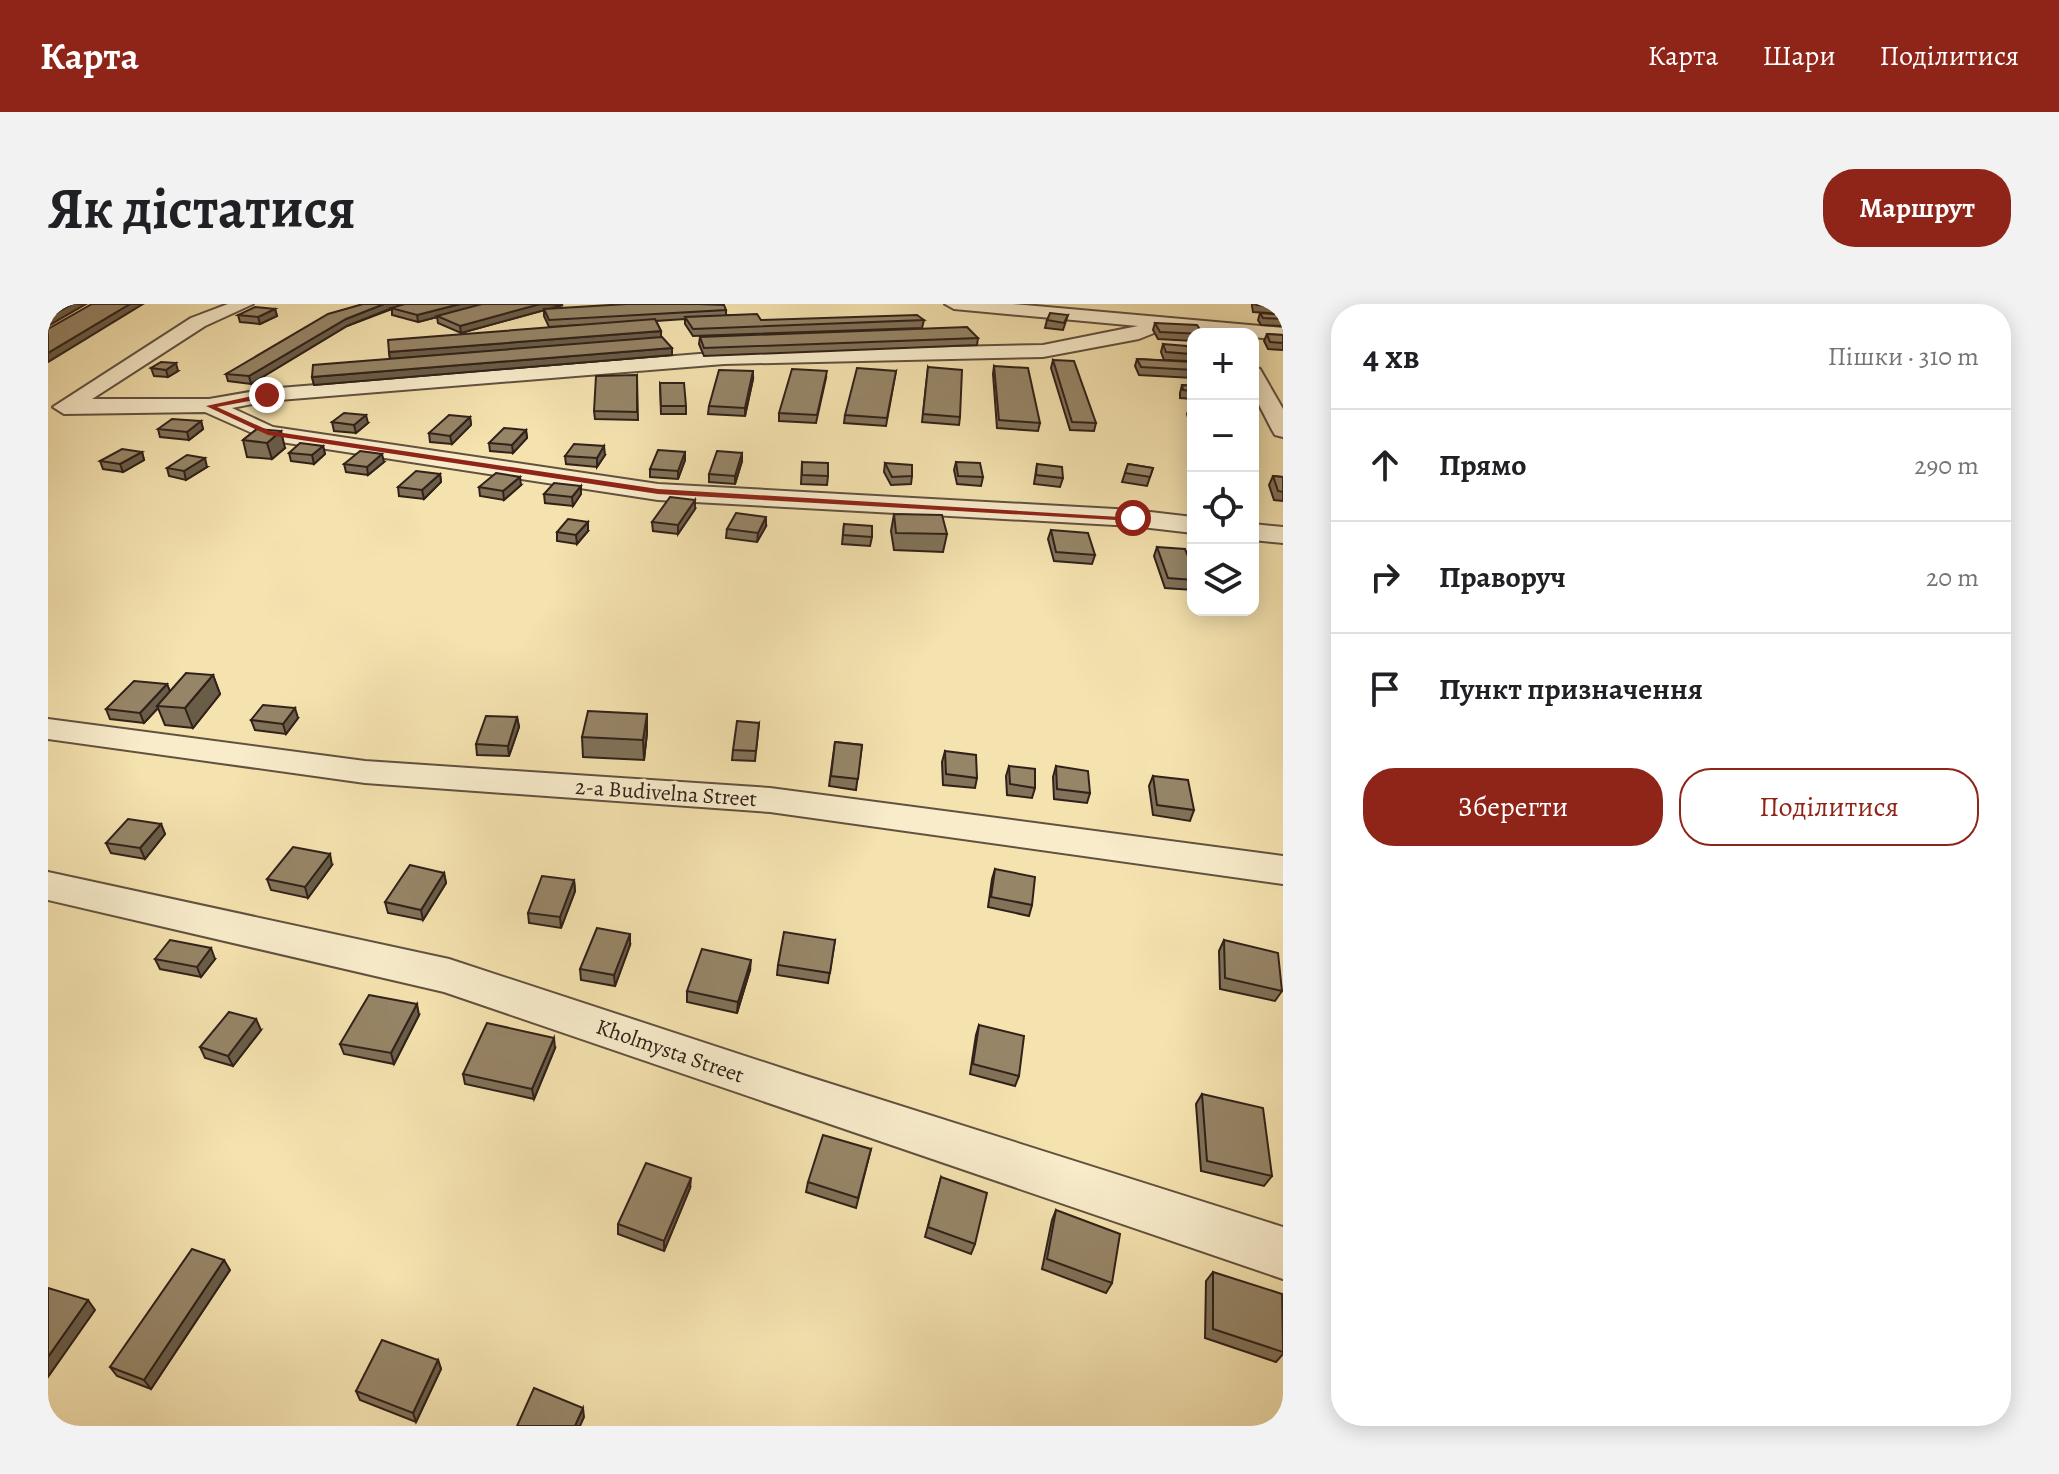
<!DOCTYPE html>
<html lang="uk">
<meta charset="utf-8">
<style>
:root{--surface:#fff;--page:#f2f2f2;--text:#202124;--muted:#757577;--line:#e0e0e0;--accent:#8f2418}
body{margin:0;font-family:Alegreya,serif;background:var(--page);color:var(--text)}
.controls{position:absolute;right:24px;top:24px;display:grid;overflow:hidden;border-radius:16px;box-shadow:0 4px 20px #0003}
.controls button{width:72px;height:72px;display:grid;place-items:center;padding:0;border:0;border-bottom:2px solid var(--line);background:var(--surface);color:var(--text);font:40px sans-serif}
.stop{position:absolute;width:24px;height:24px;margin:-18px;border:6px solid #8f2418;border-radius:50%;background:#fff}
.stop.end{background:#8f2418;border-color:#fff;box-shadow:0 2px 8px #0008}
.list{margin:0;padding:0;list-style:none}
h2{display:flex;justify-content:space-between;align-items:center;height:104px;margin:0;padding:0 32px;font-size:34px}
h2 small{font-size:26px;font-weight:400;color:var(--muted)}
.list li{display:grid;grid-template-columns:52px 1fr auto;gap:24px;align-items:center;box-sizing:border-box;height:112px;padding:0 32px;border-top:2px solid var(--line)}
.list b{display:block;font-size:30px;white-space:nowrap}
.list em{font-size:26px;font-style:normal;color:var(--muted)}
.actions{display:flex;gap:16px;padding:24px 32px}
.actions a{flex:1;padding:18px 0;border:2px solid var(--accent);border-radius:32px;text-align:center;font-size:28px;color:var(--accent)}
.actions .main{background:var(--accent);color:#fff}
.icon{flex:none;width:44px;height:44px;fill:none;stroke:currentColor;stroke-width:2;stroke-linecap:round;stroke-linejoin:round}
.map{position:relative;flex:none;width:1235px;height:1122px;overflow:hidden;border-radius:32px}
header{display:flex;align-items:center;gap:48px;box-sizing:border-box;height:112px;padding:0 40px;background:var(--accent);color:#fff}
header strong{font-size:38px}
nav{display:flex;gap:44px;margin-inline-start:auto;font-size:28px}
.intro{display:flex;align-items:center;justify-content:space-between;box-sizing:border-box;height:192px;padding:0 48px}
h1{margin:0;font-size:56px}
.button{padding:20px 36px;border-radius:32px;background:var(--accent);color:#fff;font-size:28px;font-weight:700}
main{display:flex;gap:48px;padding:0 48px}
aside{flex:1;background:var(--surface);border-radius:32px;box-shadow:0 4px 20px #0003}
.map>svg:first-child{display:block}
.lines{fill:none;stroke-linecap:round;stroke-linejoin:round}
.minor-casing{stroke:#62513f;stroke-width:4}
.minor{fill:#f8eccb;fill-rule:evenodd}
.wall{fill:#817259;stroke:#31211a;stroke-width:2}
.shaded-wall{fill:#695d48;stroke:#31211a;stroke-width:2}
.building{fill:#968567;stroke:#31211a;stroke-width:2}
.route{fill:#8f2418}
.labels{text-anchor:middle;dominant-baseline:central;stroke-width:7;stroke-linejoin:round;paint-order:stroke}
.street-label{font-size:22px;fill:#31211a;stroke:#f8eccb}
</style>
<header>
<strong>Карта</strong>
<nav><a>Карта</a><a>Шари</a><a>Поділитися</a></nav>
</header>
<div class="intro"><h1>Як дістатися</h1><a class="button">Маршрут</a></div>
<main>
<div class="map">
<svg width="1235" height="1122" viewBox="0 0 1235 1122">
<rect width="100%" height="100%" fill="#f4e2af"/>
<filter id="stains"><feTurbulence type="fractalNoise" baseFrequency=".0025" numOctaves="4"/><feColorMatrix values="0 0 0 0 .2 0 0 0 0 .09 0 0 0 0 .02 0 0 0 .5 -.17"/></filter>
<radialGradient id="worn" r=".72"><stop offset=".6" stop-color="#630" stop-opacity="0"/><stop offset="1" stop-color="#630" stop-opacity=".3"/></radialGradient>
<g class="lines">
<defs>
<g id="minor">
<path d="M180 0H205L157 22 44 95H161L219 85 676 48 995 41 1090 22 906 5 897 0H965L1235 24V36L1205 33V30L1116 25 1091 35 995 53 676 60 219 97 184 104 225 123 610 180 1085 206 1145 213V229L1085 222 610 196 220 136 157 108 16 110 5 103 143 14Z"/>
<path d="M1205 63 1212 65 1235 105V133L1227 131 1224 126 1205 89Z"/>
<path d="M1205 220 1235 223V239L1205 236Z"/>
<path d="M0 415 317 457 722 484 1235 552V580L722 508 317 479 0 435Z"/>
<path d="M0 568 401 655 758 772 1235 923V975L396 688 0 596Z"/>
</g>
</defs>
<use href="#minor" class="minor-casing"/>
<use href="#minor" class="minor"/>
</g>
<g class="wall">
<path d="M315 0 515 1 500 5 678 6V11L713 16H876L874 24 645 32 637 20V15L608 17 613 27V33L624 51 266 81 264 73 342 55 341 48 532 21 501 23 496 12V6L413 29 390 19 389 13 370 18 344 11V5L299 22 203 80 180 77 178 70Z"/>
<path d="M1204 0H1235V6L1233 10 1205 8 1204 2Z"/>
<path d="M227 5 229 12 212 20 192 18 190 11Z"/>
<path d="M1212 9 1235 11V22L1213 21 1210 16Z"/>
<path d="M1020 11 1015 26 997 24 999 16Z"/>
<path d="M1107 19 1155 30H1145V37L1110 35 1105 26Z"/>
<path d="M1219 30 1235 31V46L1220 45 1216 37Z"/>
<path d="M652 33 930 34 929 41 656 52 651 40Z"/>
<path d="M1115 40 1143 50 1140 57 1116 56 1113 48Z"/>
<path d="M1089 55 1145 58V74L1091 71 1087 62Z"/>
<path d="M1005 56 1048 119 1046 127 1022 126 1003 64Z"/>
<path d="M946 62 992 119 990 127 949 124 945 70Z"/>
<path d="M880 63 912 113 911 121 874 118Z"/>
<path d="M103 64 130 67 120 73 106 72Z"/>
<path d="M848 67 838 122 796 119 797 111Z"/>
<path d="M589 71 590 116 547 115 546 107Z"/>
<path d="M778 74 768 119 731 117V109Z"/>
<path d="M705 75 697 112 660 110 661 102Z"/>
<path d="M612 79 638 102V110H613Z"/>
<path d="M1134 81 1145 82V95L1132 94V89Z"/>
<path d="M1142 102 1145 103V117H1141L1139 110Z"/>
<path d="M422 113 423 121 404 140 382 138 381 129Z"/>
<path d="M153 117 155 125 141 136 112 133 110 125Z"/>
<path d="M284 118 320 119 308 129 286 127Z"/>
<path d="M209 125 237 144 224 155 199 153 195 136Z"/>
<path d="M478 126 479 134 465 149 442 147 441 139Z"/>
<path d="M275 142 277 150 266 160 243 157 241 149Z"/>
<path d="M94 148 96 156 75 168 55 165 52 157Z"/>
<path d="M637 148V156L630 175 602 173V165Z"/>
<path d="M694 149V157L687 180 661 178V170Z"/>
<path d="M557 151 549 163 518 160 517 152Z"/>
<path d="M336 158 320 171 298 168 296 160Z"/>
<path d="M754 158 780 172 779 181 753 180Z"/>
<path d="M908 158 935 173 933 182 909 180 906 166Z"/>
<path d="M837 159 864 172 863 180 843 181 836 168Z"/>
<path d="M989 160 1015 174 1012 183 986 180Z"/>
<path d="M1080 160 1105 164 1099 182 1074 178Z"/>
<path d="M159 163 138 176 121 172 119 164Z"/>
<path d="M392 170 393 178 376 195 351 192 350 183Z"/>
<path d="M1225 172 1235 173V197L1226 196 1221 181Z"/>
<path d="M473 181 456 196 432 192 431 183Z"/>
<path d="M533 182V190L525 202 497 199 496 190Z"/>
<path d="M647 205 630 230 605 227 604 218Z"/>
<path d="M846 210 899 230 895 248 846 246 843 227Z"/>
<path d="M796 220 824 233 822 242 794 240Z"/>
<path d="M718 222 709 238 678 234 679 225Z"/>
<path d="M1003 226 1047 251 1044 260 1006 257 1000 235Z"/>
<path d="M540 227 529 240 509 237V228Z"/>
<path d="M1109 243 1145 265V286L1117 284 1106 252Z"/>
<path d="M165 371 172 390 145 424 117 421 110 404 96 419 62 415 58 405 119 380 122 388Z"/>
<path d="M469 413 471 423 461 452 429 451 428 440Z"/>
<path d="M250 414 238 430 207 426 203 416Z"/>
<path d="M711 419 707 457 684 456 685 446Z"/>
<path d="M599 429 596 456 535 453 534 433Z"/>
<path d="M787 438 814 441 808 486 781 482Z"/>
<path d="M897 447 929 474 927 484 895 481 894 458Z"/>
<path d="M961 462 987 484 984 494 959 491 958 472Z"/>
<path d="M1008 462 1042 489 1039 499 1006 495 1005 473Z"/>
<path d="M1105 472 1146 506 1142 517 1105 511 1101 482Z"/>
<path d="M113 520 117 530 97 555 63 549 58 539Z"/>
<path d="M284 561 260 594 223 586 219 575Z"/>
<path d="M947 565 984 601 981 612 940 603 944 575Z"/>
<path d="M396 569 398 579 375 616 340 609 337 598Z"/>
<path d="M526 576 527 587 513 624 481 619 480 609Z"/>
<path d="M787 636 780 679 729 671 730 661Z"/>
<path d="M1176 636 1234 687 1227 697 1172 685 1171 647Z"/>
<path d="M582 641 567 682 533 676 532 665Z"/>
<path d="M107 655H167L153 673 112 665Z"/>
<path d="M702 666 689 709 639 698V687Z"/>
<path d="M371 711 346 760 296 750 292 740Z"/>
<path d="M931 721 971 772 967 782 922 770 928 731Z"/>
<path d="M213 726 185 762 157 754 152 743Z"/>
<path d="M507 744 486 795 417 780 415 770Z"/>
<path d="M1154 790 1224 872 1216 882 1153 867 1148 800Z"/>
<path d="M823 845 808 904 758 888 760 878Z"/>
<path d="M893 873 927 940 923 950 877 933Z"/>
<path d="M642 884 616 947 570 930V920Z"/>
<path d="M1008 906 1064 979 1058 989 994 965 1004 916Z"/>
<path d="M182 966 103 1085 69 1072 62 1063Z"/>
<path d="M1165 968 1235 1048V1050L1228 1058 1157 1034 1158 977Z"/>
<path d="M390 1056 393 1065 368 1118 312 1096 308 1087Z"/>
</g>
<g class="shaded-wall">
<path d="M24 0H38L0 22V13Z"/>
<path d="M82 0H95L0 58V49Z"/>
<path d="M336 0H361L339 6 299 22 203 80 201 72 298 15Z"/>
<path d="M412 0H439L370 18 369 11Z"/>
<path d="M492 0 515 1 413 29 412 22Z"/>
<path d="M227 5 229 12 212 20 210 13Z"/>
<path d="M613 27V34L342 55 341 48Z"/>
<path d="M624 44V51L266 81 264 73Z"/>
<path d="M128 59 130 67 120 73 118 66Z"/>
<path d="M705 67V75L697 112V104Z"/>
<path d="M318 111 320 119 308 129 306 121Z"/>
<path d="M422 113 423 121 404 140 402 132Z"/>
<path d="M153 117 155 125 141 136 139 128Z"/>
<path d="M478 126 479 134 465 149 464 141Z"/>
<path d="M233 127 237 144 224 155 219 139Z"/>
<path d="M275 142 277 150 266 160 264 151Z"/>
<path d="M556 142 557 151 549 163V154Z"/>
<path d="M94 148 96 156 75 168 72 160Z"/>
<path d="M637 148V156L630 175V167Z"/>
<path d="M694 149V157L687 180V172Z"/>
<path d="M334 150 336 158 320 171 319 163Z"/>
<path d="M157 154 159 163 138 176 136 167Z"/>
<path d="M392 170 393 178 376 195 374 186Z"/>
<path d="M472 173 473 181 456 196 455 187Z"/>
<path d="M533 182V190L525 202 524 193Z"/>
<path d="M647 196V205L630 230V221Z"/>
<path d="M718 213V222L709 238 710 229Z"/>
<path d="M540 218V227L529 240 528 231Z"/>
<path d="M165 371 172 390 145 424 137 404Z"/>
<path d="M119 380 123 390 109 402 110 404 96 419 92 409Z"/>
<path d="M247 404 250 414 238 430 235 420Z"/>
<path d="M599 410V429L596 456 595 436Z"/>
<path d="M469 413 471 423 461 452 460 442Z"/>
<path d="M113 520 117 530 97 555 92 544Z"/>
<path d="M282 550 284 561 260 594 257 583Z"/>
<path d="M396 569 398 579 375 616 373 606Z"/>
<path d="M526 576 527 587 513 624 512 613Z"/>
<path d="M582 630V641L567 682 566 671Z"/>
<path d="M163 644 167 655 153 673 149 663Z"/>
<path d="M703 656 702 666 689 709 690 698Z"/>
<path d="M369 700 371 711 346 760 343 749Z"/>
<path d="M208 715 213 726 185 762 180 752Z"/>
<path d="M506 734 507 744 486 795 484 785Z"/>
<path d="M643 874 642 884 616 947V937Z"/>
<path d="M176 956 182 966 103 1085 96 1076Z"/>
<path d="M40 996 47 1006 0 1073V1053Z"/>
<path d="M390 1056 393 1065 368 1118 365 1109Z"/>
<path d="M535 1104 536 1113 532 1122H527Z"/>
</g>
<g class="building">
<path d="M0 0H24L0 13Z"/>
<path d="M44 0H82L0 49V25Z"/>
<path d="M315 0H336L298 15 201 72 178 70 280 10Z"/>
<path d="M357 0H412L369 11 343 4Z"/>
<path d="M434 0H492L412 22 389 12Z"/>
<path d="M579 0H651L676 1 678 6 501 16 496 5Z"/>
<path d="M1207 0H1235V3L1208 1Z"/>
<path d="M207 3 227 5 210 13 190 11Z"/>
<path d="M1002 9 1020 11 1016 19 999 16Z"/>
<path d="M1212 9 1235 11V15L1215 14Z"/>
<path d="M709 10 713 16 869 11 876 16 645 25 637 13Z"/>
<path d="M607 15 613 27 341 48 340 36Z"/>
<path d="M1107 19 1149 21 1155 30 1112 28Z"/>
<path d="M919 23 930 34 656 44 652 33Z"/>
<path d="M1219 30 1235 31V39L1222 38Z"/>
<path d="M614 33 624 44 264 73 265 61Z"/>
<path d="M1115 40 1139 42 1143 50 1118 48Z"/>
<path d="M1089 55 1145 58V66L1093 63Z"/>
<path d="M1005 56 1026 57 1048 119 1024 118Z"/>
<path d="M113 58 128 59 118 66 103 64Z"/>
<path d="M946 62 980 64 992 119 951 116Z"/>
<path d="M880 63 914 66 912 113 875 110Z"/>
<path d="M809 64 848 67 839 114 797 111Z"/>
<path d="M744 65 779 67 769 111 731 109Z"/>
<path d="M671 66 705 67 697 104 661 102Z"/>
<path d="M589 71V108L546 107 548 72Z"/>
<path d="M612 79H636L638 102H613Z"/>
<path d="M1134 81 1145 82V87L1135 86Z"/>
<path d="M296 109 318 111 306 121 284 118Z"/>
<path d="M401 111 422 113 402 132 381 129Z"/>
<path d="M124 115 153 117 139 128 110 125Z"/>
<path d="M456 124 478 126 464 141 441 139Z"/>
<path d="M209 125 233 127 219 139 195 136Z"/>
<path d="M252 139 275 142 264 151 241 149Z"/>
<path d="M526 140 556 142 549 154 517 152Z"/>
<path d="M74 145 94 148 72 160 52 157Z"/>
<path d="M610 146 637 148 630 167 602 165Z"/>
<path d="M312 147 334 150 319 163 296 160Z"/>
<path d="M669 147 694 149 687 172 661 170Z"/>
<path d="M139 151 157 154 136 167 119 164Z"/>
<path d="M754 158 780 159V172L754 171Z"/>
<path d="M908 158 932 159 935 173 910 172Z"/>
<path d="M837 159 864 161V172L844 173Z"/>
<path d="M989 160 1014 163 1015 174 988 171Z"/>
<path d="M1080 160 1105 164 1102 173 1077 169Z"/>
<path d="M368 167 392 170 374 186 350 183Z"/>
<path d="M448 169 472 173 455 187 431 183Z"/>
<path d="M1225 172 1235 173V188L1230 187Z"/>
<path d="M506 179 533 182 524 193 496 190Z"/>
<path d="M622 193 647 196 630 221 604 218Z"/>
<path d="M688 209 718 213 710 229 679 225Z"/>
<path d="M846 210 894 211 899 230 848 229Z"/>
<path d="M520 215 540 218 528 231 509 228Z"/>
<path d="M796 220 824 222V233L795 231Z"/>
<path d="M1003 226 1040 229 1047 251 1008 248Z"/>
<path d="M1109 243 1137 245 1145 265V276L1120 274Z"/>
<path d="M138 369 165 371 137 404 109 402Z"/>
<path d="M86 377 119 380 92 409 58 405Z"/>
<path d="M215 401 247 404 235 420 203 416Z"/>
<path d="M540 407 599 410 595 436 534 433Z"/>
<path d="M438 412 469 413 460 442 428 440Z"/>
<path d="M689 417 711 419 708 447 685 446Z"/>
<path d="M787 438 814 441 810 475 783 472Z"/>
<path d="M897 447 928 451 929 474 898 470Z"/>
<path d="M961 462 987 465V484L962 480Z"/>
<path d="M1008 462 1040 467 1042 489 1009 485Z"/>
<path d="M1105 472 1140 476 1146 506 1109 501Z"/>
<path d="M80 515 113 520 92 544 58 539Z"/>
<path d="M245 543 282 550 257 583 219 575Z"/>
<path d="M362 561 396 569 373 606 337 598Z"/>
<path d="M947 565 987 573 984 601 943 593Z"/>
<path d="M494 572 526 576 512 613 480 609Z"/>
<path d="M549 624 582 630 566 671 532 665Z"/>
<path d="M736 628 787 636 782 669 730 661Z"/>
<path d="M122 636 163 644 149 663 107 655Z"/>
<path d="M1176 636 1230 649 1234 687 1177 674Z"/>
<path d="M654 645 703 656 690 698 639 687Z"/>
<path d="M321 691 369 700 343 749 292 740Z"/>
<path d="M181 708 208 715 180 752 152 743Z"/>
<path d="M439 719 506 734 484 785 415 770Z"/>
<path d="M931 721 976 732 971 772 925 760Z"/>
<path d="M1154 790 1215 804 1224 872 1159 857Z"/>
<path d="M775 831 823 845 810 894 760 878Z"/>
<path d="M598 859 643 874 616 937 570 920Z"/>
<path d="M893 873 939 889 927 940 880 923Z"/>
<path d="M1008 906 1072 930 1064 979 999 955Z"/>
<path d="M144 945 176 956 96 1076 62 1063Z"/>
<path d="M1165 968 1234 990 1235 1048 1165 1025Z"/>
<path d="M0 984 40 996 0 1053Z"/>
<path d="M334 1036 390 1056 365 1109 308 1087Z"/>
<path d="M486 1084 535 1104 527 1122H469Z"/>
</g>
<path class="route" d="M219 89 222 93 169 103 222 127 610 185 1089 214 1085 217 610 190 220 131 158 102Z"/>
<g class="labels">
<g class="street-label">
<text transform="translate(618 489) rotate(4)">2-a Budivelna Street</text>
<text transform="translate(622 747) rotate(19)">Kholmysta Street</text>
</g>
</g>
<rect width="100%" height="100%" filter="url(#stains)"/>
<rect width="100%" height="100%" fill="url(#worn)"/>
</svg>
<div class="controls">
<button>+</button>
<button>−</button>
<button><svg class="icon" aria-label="locate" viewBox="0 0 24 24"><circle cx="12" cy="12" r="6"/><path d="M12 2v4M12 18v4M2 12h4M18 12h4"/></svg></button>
<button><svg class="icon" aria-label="layers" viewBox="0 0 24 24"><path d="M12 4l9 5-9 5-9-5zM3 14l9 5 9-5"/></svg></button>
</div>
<div class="stop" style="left:1085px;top:214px"></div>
<div class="stop end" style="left:219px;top:91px"></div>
</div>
<aside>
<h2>4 хв<small>Пішки · 310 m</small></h2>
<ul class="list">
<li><svg class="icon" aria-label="ahead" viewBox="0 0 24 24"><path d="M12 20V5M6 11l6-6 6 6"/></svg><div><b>Прямо</b></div><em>290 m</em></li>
<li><svg class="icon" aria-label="right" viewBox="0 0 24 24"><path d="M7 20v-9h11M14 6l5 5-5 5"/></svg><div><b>Праворуч</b></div><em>20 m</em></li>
<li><svg class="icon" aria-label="arrive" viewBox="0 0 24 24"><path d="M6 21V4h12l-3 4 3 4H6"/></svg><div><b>Пункт призначення</b></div></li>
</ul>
<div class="actions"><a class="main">Зберегти</a><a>Поділитися</a></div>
</aside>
</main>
